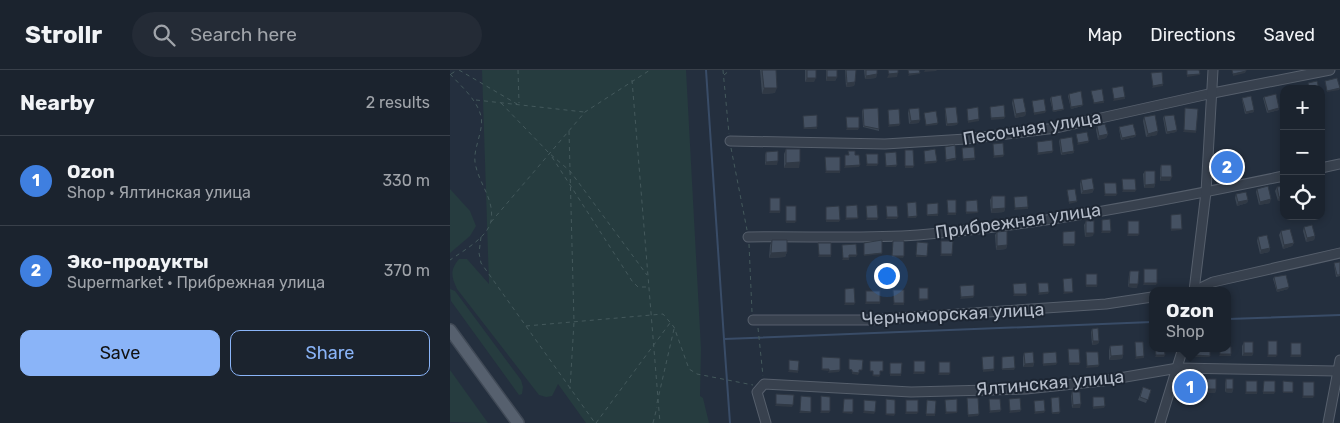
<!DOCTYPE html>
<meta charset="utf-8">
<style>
:root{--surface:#1b232e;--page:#242b36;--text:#f1f3f6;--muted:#a0a4aa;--line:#39404a;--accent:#8ab4f8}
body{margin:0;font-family:Rubik,sans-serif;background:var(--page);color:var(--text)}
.controls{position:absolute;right:15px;top:15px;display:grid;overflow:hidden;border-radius:10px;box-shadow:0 2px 8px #0003}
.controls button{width:45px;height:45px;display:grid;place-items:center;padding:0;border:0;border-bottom:1px solid var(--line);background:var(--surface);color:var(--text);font:25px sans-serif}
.you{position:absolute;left:436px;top:205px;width:18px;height:18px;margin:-12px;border:4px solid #fff;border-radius:50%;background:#1a73e8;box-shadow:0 0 0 8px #1a73e833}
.badge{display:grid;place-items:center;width:32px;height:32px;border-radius:50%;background:var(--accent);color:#fff;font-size:16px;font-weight:700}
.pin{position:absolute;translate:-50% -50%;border:2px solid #fff;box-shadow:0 1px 5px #0006}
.popup{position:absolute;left:699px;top:217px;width:82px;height:65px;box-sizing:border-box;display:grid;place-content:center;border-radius:10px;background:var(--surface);filter:drop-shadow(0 1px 4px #0005);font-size:16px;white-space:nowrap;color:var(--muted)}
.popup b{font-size:19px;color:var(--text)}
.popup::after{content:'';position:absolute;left:50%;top:100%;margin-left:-10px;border:10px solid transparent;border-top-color:var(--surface)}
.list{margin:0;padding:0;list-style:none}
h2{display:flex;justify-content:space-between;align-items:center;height:65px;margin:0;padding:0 20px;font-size:21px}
h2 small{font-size:16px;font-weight:400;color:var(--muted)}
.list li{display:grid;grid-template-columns:32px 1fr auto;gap:15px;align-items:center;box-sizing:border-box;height:90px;padding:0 20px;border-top:1px solid var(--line)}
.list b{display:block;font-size:19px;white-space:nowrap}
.list p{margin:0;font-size:16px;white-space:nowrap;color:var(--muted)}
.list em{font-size:16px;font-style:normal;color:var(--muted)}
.actions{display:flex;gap:10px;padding:15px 20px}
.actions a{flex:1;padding:11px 0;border:1px solid var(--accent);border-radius:10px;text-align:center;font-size:18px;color:var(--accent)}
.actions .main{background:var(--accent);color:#111}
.icon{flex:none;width:28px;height:28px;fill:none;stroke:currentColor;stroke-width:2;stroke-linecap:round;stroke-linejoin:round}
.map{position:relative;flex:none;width:890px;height:353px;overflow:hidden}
header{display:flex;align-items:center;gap:30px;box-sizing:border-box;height:70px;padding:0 25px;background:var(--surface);border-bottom:1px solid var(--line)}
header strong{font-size:24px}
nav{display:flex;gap:28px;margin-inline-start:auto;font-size:18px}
.search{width:350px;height:45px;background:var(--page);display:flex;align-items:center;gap:12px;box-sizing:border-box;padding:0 18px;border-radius:28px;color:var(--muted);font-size:19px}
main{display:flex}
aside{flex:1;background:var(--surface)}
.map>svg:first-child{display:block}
.green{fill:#263c3f}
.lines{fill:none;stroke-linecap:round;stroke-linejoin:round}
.stream{stroke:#394c67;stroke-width:2}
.minor-casing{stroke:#565f6c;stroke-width:11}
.major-casing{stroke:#414a57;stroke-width:14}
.path{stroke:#44595c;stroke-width:1;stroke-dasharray:4 4;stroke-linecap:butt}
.minor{stroke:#38414e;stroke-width:9}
.major{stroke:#56606e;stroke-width:11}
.wall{fill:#3b4654}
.shaded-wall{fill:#303945}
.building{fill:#455162;stroke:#303945}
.labels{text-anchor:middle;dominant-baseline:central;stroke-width:4;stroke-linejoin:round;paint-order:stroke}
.street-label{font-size:18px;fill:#b4bcc9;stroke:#1d2633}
</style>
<header>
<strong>Strollr</strong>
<div class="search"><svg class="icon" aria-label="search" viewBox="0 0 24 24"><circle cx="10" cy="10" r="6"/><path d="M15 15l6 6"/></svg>Search here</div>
<nav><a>Map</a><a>Directions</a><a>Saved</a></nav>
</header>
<main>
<aside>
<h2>Nearby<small>2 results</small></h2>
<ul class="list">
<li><span class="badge" style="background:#3f7fe0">1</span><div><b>Ozon</b><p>Shop · Ялтинская улица</p></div><em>330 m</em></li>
<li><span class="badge" style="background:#3f7fe0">2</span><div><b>Эко-продукты</b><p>Supermarket · Прибрежная улица</p></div><em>370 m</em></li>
</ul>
<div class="actions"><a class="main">Save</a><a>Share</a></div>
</aside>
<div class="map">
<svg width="890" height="353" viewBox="0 0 890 353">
<rect width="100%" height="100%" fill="#242f3e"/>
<g class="green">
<path d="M32 0H236L251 279 250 326 253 328 259 353H136L108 314 102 326 96 327 89 325 7 219C1 206 0 200 9 189H17L39 214Z"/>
<path d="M0 119 20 141 26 156 20 166 0 183Z"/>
<path d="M0 219 5 221 71 310 73 317 72 324 69 325 1 231Z"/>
<path d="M0 300 38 353 0 352Z"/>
</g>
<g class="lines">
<g class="stream">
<path d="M256 0 274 269 702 252"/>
<path d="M778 249 890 245"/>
<path d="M274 269 280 353"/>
</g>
<defs>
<g id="minor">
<path d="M280 71 435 74 516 69 606 58 763 23 880 0"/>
<path d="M871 98 890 94"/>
<path d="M298 167C355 166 412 169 468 165 591 155 713 131 834 106"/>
<path d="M744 221 756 122 763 0"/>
<path d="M744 221 763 212 890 183"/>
<path d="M303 250H419L656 234 702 227"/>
<path d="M316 353 307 322 314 314 461 322 576 319 652 311 728 298 886 301"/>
<path d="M710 353 733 278"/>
<path d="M878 353 890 290"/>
</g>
<path id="major" d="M0 260 68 353"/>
</defs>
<use href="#minor" class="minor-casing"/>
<use href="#major" class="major-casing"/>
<g class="path">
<path d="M9 0 67 34"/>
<path d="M68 0 69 33"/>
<path d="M273 0 279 64"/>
<path d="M0 4C11 16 25 28 30 43 36 57 23 77 25 92 28 113 45 129 41 151 38 167 13 181 0 190"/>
<path d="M1 4 7 0"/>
<path d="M274 5 280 0"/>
<path d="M182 10 210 353"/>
<path d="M26 30 134 42"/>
<path d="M51 33 99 83 120 101 197 205"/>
<path d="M119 61 124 252 120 319"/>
<path d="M281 78 297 160"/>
<path d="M102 87 182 211 188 217H198"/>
<path d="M41 152 135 42 200 0"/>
<path d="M31 167 29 183 31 193 145 353"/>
<path d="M299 174 302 242"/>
<path d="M76 256 213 244 224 257 239 299 247 304 303 315"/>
<path d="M308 258 313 306"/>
<path d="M207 333 224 259"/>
<path d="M146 353 220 253"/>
<path d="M203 353 207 337"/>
</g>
<use href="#minor" class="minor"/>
<use href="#major" class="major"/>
</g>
<g class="wall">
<path d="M310 0H326L325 23 312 24Z"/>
<path d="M355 0H366L364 12H355Z"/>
<path d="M376 0H387V7L385 11H376Z"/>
<path d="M395 0H406L405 12 404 16 396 17Z"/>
<path d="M414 0H427L426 8 415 9Z"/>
<path d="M619 24 632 36 621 39 618 26Z"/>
<path d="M601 27 614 39 613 40 603 42 600 29Z"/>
<path d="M814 27 829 40 817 43 813 28Z"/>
<path d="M792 28 804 40V42L795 44 792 30Z"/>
<path d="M563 29 576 42 575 46 565 48 562 33Z"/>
<path d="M495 38 507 55 496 56 495 40Z"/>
<path d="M413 39 429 59V61L413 57 412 41Z"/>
<path d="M459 39 469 53 459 54 458 43Z"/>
<path d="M714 46 727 60 726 62 716 64 713 48Z"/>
<path d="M694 47 707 65 696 67 693 51Z"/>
<path d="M647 56 658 64 656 68 648 70 646 60Z"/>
<path d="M669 57 686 65 685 67 671 70 669 59Z"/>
<path d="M610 69 624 81V83L611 85 609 71Z"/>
<path d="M336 79 349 98H334V84Z"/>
<path d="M316 82 327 95H315V85Z"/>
<path d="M776 86 781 100 780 104 774 103 775 89Z"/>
<path d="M711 95 720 111H710V99Z"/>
<path d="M695 101 705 114 704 118H694L693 104Z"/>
<path d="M631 110 644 119 642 123 631 124 630 114Z"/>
<path d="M834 116V130L828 131 825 121 827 117Z"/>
<path d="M807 119 820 133 809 135 806 122Z"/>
<path d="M786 124 798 130 797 133 787 136 785 128Z"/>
<path d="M542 126 555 138 554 142 541 143 540 130Z"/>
<path d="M636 151 643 166 635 167 634 155Z"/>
<path d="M854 157 865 166 864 170 856 172 853 161Z"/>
<path d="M831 161 844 173 842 176 833 179 829 165Z"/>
<path d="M547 162 557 175 556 179 546 180 545 165Z"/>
<path d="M808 167 820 178 819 182 810 184 807 171Z"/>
<path d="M322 170 337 182 335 187 319 188 320 175Z"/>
<path d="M890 192V206L886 207 884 195V193Z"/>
<path d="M680 201 687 218 678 217 679 204Z"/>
<path d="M824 207 838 219 827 222 823 209Z"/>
<path d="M642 259 649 271 648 274 642 275 641 262Z"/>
<path d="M794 272 803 283 802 286H792V276Z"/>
<path d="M660 276 673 285 672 289 659 290V280Z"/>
<path d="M574 283 584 293 583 297H573V287Z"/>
<path d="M741 304 749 318 748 321 737 319Z"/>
<path d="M757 309 766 319 765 323H755V313Z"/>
<path d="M776 309 783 319 782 323 775 322V313Z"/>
<path d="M693 317 701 320 696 333 688 330Z"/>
<path d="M622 322 630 338H622L621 326Z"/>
</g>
<g class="shaded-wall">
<path d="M475 0H487L486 1 474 2Z"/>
<path d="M796 1 795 3 783 6V4Z"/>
<path d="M448 3 447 7 437 8 439 4Z"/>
<path d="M470 3 469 4 458 6 459 4Z"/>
<path d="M427 4 426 8 415 9 416 6Z"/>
<path d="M750 4 749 5 737 7V5Z"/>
<path d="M377 7H387L385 11H376Z"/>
<path d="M357 8H366L364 12H355Z"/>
<path d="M405 12 404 16 396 17 397 13Z"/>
<path d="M713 14V16L702 18 703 16Z"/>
<path d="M314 18H327L325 23 312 24Z"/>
<path d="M890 18 889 20 877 22V21Z"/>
<path d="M675 27V29L663 31 664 29Z"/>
<path d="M654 31V33L643 34 644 33Z"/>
<path d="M633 35 632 36 621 39V37Z"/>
<path d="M829 38V40L817 43 818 41Z"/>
<path d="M614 39 613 40 603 42V41Z"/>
<path d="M804 40V42L795 44 796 42Z"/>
<path d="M596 41 595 43 584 45V43Z"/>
<path d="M576 42 575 46 565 48 566 44Z"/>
<path d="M555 47 554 49 541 50V48Z"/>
<path d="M529 49V51L518 53V51Z"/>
<path d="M470 50 469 53 459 54 461 51Z"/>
<path d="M488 53 487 55 475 56 476 55Z"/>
<path d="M508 53 507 55 496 56 497 54Z"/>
<path d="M450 54 449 56 438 57 439 55Z"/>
<path d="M367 57V59H353L354 58Z"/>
<path d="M397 58H409L408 60H396Z"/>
<path d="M727 60 726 62 716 64 717 62Z"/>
<path d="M734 60 746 61V63L733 62Z"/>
<path d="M708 61 707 65 696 67 698 64Z"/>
<path d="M658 64 656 68 648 70 649 66Z"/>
<path d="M686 65 685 67 671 70 672 68Z"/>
<path d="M639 71 638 73 627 75 628 73Z"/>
<path d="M603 81 602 83 587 85 588 83Z"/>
<path d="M624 81V83L611 85 612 83Z"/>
<path d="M554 85 553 87 543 88 544 86Z"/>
<path d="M506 88V90L495 92 496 90Z"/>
<path d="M525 88V90L513 91V89Z"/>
<path d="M328 91 327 95H315L316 92Z"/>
<path d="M487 91 486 93 474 94 475 92Z"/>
<path d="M350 92 349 98H334L336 93Z"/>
<path d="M417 94H428L427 96H416Z"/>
<path d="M410 95 409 97 394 98 395 96Z"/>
<path d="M447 95 446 97H435L436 96Z"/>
<path d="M455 96H464L463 98H455Z"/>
<path d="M775 100H781L780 104 774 103Z"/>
<path d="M376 101H390V103H375Z"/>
<path d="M711 107H722L720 111H710Z"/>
<path d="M705 114 704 118H694L695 115Z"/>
<path d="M644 119 642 123 631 124 633 121Z"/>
<path d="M673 120H686L685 122H672Z"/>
<path d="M655 124H667L666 126H654Z"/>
<path d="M834 126V130L828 131 829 127Z"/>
<path d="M821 129 820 133 809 135 810 132Z"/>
<path d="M798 130 797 133 787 136 788 132Z"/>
<path d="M627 131V132L619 134V132Z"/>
<path d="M578 137V139L564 140 565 138Z"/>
<path d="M555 138 554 142 541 143 542 139Z"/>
<path d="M320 141H330V143H319Z"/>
<path d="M516 142H528L527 143 516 144Z"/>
<path d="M498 143H506V145H497Z"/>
<path d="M488 144V146H477V145Z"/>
<path d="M467 146 466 148H457L458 147Z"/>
<path d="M437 147H448L447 149H436Z"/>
<path d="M396 148H408L407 149 395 150Z"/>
<path d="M417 148H428L427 150H416Z"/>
<path d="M376 150H390L389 152H376Z"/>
<path d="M336 151H346L345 153H336Z"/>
<path d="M721 159H732L731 160 721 161Z"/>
<path d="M652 161H661L660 163H651Z"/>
<path d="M636 163H644L643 166 635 167Z"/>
<path d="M678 164H689L688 166H677Z"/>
<path d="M865 166 864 170 856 172 857 168Z"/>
<path d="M844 173 842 176 833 179 834 175Z"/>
<path d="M613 174H625L624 176H613Z"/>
<path d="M557 175 556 179 546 180 547 176Z"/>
<path d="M820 178 819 182 810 184 811 180Z"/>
<path d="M337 182 335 187 319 188 321 183Z"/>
<path d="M432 183V184L414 186V185Z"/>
<path d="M491 184H502V186H490Z"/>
<path d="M369 185H381V187H368Z"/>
<path d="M399 185H407L406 187H399Z"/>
<path d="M466 185 477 186 476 187H466Z"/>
<path d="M442 186H454L453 188 442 187Z"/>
<path d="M393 188H399V190H392Z"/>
<path d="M694 213H707L706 215H693Z"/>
<path d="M679 214H688L687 218 678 217Z"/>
<rect x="636" y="215" width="11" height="2"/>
<path d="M839 217 838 219 827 222V220Z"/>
<path d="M599 222 598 224 588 225 589 223Z"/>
<path d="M614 222H623L622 223 613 224Z"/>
<path d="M564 224H577L576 226H563Z"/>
<path d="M524 226 523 228 510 229 511 227Z"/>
<path d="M469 229H478L477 230 469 231Z"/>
<path d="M416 232H430V234H415Z"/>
<path d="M395 233H405L404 235H394Z"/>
<path d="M444 233H454V235H443Z"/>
<path d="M643 271H649L648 274 642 275Z"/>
<path d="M794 283H803L802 286H792Z"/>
<path d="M770 284H781V286H769Z"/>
<path d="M673 285 672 289 659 290 661 286Z"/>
<path d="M706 285H715L714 287H705Z"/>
<path d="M745 285 760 286 759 287H744Z"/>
<path d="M818 285H827L826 287H817Z"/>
<path d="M841 285H851V287H840Z"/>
<path d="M694 286V288L685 289 686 287Z"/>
<path d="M584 293 583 297H573L575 294Z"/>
<path d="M607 293 606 295 593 296V294Z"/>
<path d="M619 293H630L629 295H619Z"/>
<path d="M649 295 648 297 636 298 637 296Z"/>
<path d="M565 298 564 300H552V299Z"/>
<path d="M372 299H379L378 301 371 300Z"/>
<path d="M544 299V301L533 302V300Z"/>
<path d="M339 300 348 301V303L338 302Z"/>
<path d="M390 300 389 302 378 303 379 301Z"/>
<path d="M402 302 409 303 408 305 402 304Z"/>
<path d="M464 302H475L474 304H463Z"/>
<path d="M489 303H500L499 305H488Z"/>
<rect x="440" y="304" width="11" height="2"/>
<path d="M423 305H430L429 307 422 306Z"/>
<path d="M757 319H766L765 323H755Z"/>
<path d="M776 319H783L782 323 775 322Z"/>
<path d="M796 322H807V324H795Z"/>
<path d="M813 322H825L824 324H813Z"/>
<rect x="833" y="322" width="10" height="1"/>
<path d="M853 326H864L863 328H852Z"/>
<path d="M326 334 343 335 342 337 325 336Z"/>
<path d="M631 334 630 338H622L623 335Z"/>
<path d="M655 336 654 338 643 339V337Z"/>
<path d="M551 340 550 342 539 343 540 341Z"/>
<path d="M571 340 570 342 559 343 560 341Z"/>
<path d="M350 341 361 342 360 343H349Z"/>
<path d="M371 341H380L379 343H370Z"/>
<path d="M414 341 425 342 424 344 413 343Z"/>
<path d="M595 341 594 343 584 344 585 342Z"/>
<path d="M393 342H403L402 344 392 343Z"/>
<path d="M456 342H468L467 344H455Z"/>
<path d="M496 342H507V343L495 344Z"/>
<path d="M610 342 609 344H602V343Z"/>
<path d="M436 344H445L444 346 435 345Z"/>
<rect x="476" y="344" width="9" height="2"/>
<path d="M529 344 528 346 518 347V345Z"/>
</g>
<g class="building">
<path d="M312 0H326L327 18H314Z"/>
<rect x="357" y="0" width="9" height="8"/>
<rect x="377" y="0" width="10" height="7"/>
<path d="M396 0H406L405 12 397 13Z"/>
<path d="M416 0H427V4L416 6Z"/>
<path d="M438 0H448V3L439 4Z"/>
<path d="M458 0H469L470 3 459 4Z"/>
<path d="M737 0H749L750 4 737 5Z"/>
<path d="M782 0H796V1L783 4Z"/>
<path d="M712 2 713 14 703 16 701 3Z"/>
<path d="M887 8 890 18 877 21 875 11Z"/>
<path d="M867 11 869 19H860L858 13Z"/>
<path d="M673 16 675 27 664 29 662 18Z"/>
<path d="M652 19 654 31 644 33 641 21Z"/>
<path d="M631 21 633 35 621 37 619 24Z"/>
<path d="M826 24 829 38 818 41 814 27Z"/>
<path d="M611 25 614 39 603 41 601 27Z"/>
<path d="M801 26 804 40 796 42 792 28Z"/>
<path d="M573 28 576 42 566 44 563 29Z"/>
<path d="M594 29 596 41 584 43 582 31Z"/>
<path d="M554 35 555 47 541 48 540 37Z"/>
<path d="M506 37 508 53 497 54 495 38Z"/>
<path d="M528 37 529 49 518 51 517 39Z"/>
<path d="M428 38 429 59 414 56 413 39Z"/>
<path d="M469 38 470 50 461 51 459 39Z"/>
<path d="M735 38 748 39 746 61 734 60Z"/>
<path d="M449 39 450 54 439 55 438 40Z"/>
<path d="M486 41 488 53 476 55 474 43Z"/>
<path d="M367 45V57L354 58 353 46Z"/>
<path d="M705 45 708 61 698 64 694 47Z"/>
<path d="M724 45 727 60 717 62 714 46Z"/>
<path d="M396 47H409V58H397Z"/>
<path d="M655 54 658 64 649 66 647 56Z"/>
<path d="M683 54 686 65 672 68 669 57Z"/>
<path d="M637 62 639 71 628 73 626 64Z"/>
<path d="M622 67 624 81 612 83 610 69Z"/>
<path d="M602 70 603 81 588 83 587 72Z"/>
<path d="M553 73 554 85 544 86 543 74Z"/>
<path d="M505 75 506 88 496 90 495 77Z"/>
<path d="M524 77 525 88 513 89 512 78Z"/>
<path d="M336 79H350V92L336 93Z"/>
<path d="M485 79 487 91 475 92 474 81Z"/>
<path d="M455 80H463L464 96H455Z"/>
<path d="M328 81V91L316 92V82Z"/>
<path d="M398 81H405V85H409L410 95 395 96V85H399Z"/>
<path d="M446 82 447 95 436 96 435 83Z"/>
<path d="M416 84H428V94H417Z"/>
<path d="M776 86H782L781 100H775Z"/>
<path d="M375 87H390V101H376Z"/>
<path d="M711 95H721L722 107H711Z"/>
<path d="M695 101H705V114L695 115Z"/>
<path d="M642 108 644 119 633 121 631 110Z"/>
<path d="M672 109H685L686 120H673Z"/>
<path d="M654 113H666L667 124H655Z"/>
<path d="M818 116 821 129 810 132 807 119Z"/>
<path d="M834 116V126L829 127 827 117Z"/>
<path d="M625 119 627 131 619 132 617 120Z"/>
<path d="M796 122 798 130 788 132 786 124Z"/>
<path d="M542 126H555V138L542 139Z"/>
<path d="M577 126 578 137 565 138 564 127Z"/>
<rect x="320" y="128" width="10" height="13"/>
<path d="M497 130H506V143H498Z"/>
<path d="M527 130 528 142H516V131Z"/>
<path d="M466 132 467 146 458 147 457 133Z"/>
<path d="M488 133V144L477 145V134Z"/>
<path d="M407 135 408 148H396V136Z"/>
<path d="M427 135 428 148H417L416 136Z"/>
<rect x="336" y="136" width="10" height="15"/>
<path d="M389 136 390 150H376V137Z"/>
<path d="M436 136H447L448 147H437Z"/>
<path d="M731 144 732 159H721V145Z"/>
<path d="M660 149 661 161H652V150Z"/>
<rect x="636" y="151" width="8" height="12"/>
<rect x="678" y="151" width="11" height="13"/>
<path d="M862 155 865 166 857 168 854 157Z"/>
<path d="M840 159 844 173 834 175 831 161Z"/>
<path d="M557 161V175L547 176V162Z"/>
<path d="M625 161V174H613V162Z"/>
<path d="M817 165 820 178 811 180 808 167Z"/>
<path d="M322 170H337V182L321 183Z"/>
<path d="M432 170V183L414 185V173Z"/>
<path d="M443 171H454V186H442Z"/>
<path d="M491 171H503L502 184H491Z"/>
<path d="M467 172 478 173 477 186 466 185Z"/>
<path d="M368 173H381V185H369Z"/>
<path d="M406 174 407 185H399V188H393L392 175Z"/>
<path d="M890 192V205H887L884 193Z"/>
<rect x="694" y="199" width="13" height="14"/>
<path d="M680 201H689L688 214H679Z"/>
<rect x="636" y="204" width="11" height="11"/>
<path d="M836 205 839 217 827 220 824 207Z"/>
<path d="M622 208 623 222H614L613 209Z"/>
<path d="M576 213 577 224H564L563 214Z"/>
<path d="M588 213H598L599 222 589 223Z"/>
<path d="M524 215V226L511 227 510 216Z"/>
<path d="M404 218 405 233H395V219Z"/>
<rect x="469" y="218" width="9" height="11"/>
<path d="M443 220H454V233H444Z"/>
<rect x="416" y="221" width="14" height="11"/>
<path d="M648 258 649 271H643L642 259Z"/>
<rect x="818" y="271" width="9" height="14"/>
<path d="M685 272H693L694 286 686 287Z"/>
<rect x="794" y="272" width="9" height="11"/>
<rect x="841" y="273" width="10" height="12"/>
<path d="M673 275V285L661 286 660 276Z"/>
<path d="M778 277H781V284H770V278H778Z"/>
<path d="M705 278H714L715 285H706Z"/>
<path d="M745 278H760V286L745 285Z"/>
<path d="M618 279H629L630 293H619Z"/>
<path d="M583 282 584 293 575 294 574 283Z"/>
<path d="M606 282 607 293 593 294V283Z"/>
<path d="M636 282H648L649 295 637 296Z"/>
<path d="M544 286V299L533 300 532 287Z"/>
<path d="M564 286 565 298 552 299V287Z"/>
<path d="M372 287 390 288V300L379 301V299H372Z"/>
<path d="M399 289 413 290 412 300H409V303L402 302V300L399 299Z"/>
<path d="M339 290 349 291 348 301 339 300Z"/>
<path d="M420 291H433V301H430V305H423V301H420Z"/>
<rect x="464" y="291" width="11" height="11"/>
<rect x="489" y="292" width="11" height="11"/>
<path d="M440 293H452L451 304H440Z"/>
<path d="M741 304 752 306 749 318 739 315Z"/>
<rect x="757" y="309" width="9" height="10"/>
<rect x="776" y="309" width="7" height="10"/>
<rect x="796" y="311" width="11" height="11"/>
<path d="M814 311H825V322H813Z"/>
<path d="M833 311 843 312V322H833Z"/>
<rect x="853" y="312" width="11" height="14"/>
<path d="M693 317 701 320 698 330 690 327Z"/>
<path d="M622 322H630L631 334 623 335Z"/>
<path d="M326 324 344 325 343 335 326 334Z"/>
<path d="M351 326 361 327V342L350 341Z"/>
<path d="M371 326 380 327V341H371Z"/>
<path d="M609 327 610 342 602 343 601 328Z"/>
<path d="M643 327H654L655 336 643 337Z"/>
<path d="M517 328H528L529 344 518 345Z"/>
<path d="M570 328 571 340 560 341 559 329Z"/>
<path d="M394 329H403V342H393Z"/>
<path d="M436 329 445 330V344H436Z"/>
<path d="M507 329V342H496L495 330Z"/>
<path d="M539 329H550L551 340 540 341Z"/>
<path d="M414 330 426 331 425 342 414 341Z"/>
<rect x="456" y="330" width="12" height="12"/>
<path d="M477 330 486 331 485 344H476Z"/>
<path d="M594 330 595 341 585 342 584 331Z"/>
</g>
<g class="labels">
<g class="street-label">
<text transform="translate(582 58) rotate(-9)">Песочная улица</text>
<text transform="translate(568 151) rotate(-8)">Прибрежная улица</text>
<text transform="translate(503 244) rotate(-3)">Черноморская улица</text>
<text transform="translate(600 313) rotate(-5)">Ялтинская улица</text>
</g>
</g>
</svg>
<div class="controls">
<button>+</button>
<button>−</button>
<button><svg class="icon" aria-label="locate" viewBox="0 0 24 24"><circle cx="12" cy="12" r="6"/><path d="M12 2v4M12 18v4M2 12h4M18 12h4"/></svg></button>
</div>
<div class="you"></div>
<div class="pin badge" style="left:740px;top:317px;background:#3f7fe0">1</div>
<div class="popup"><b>Ozon</b>Shop</div>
<div class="pin badge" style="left:777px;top:97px;background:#3f7fe0">2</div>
</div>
</main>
